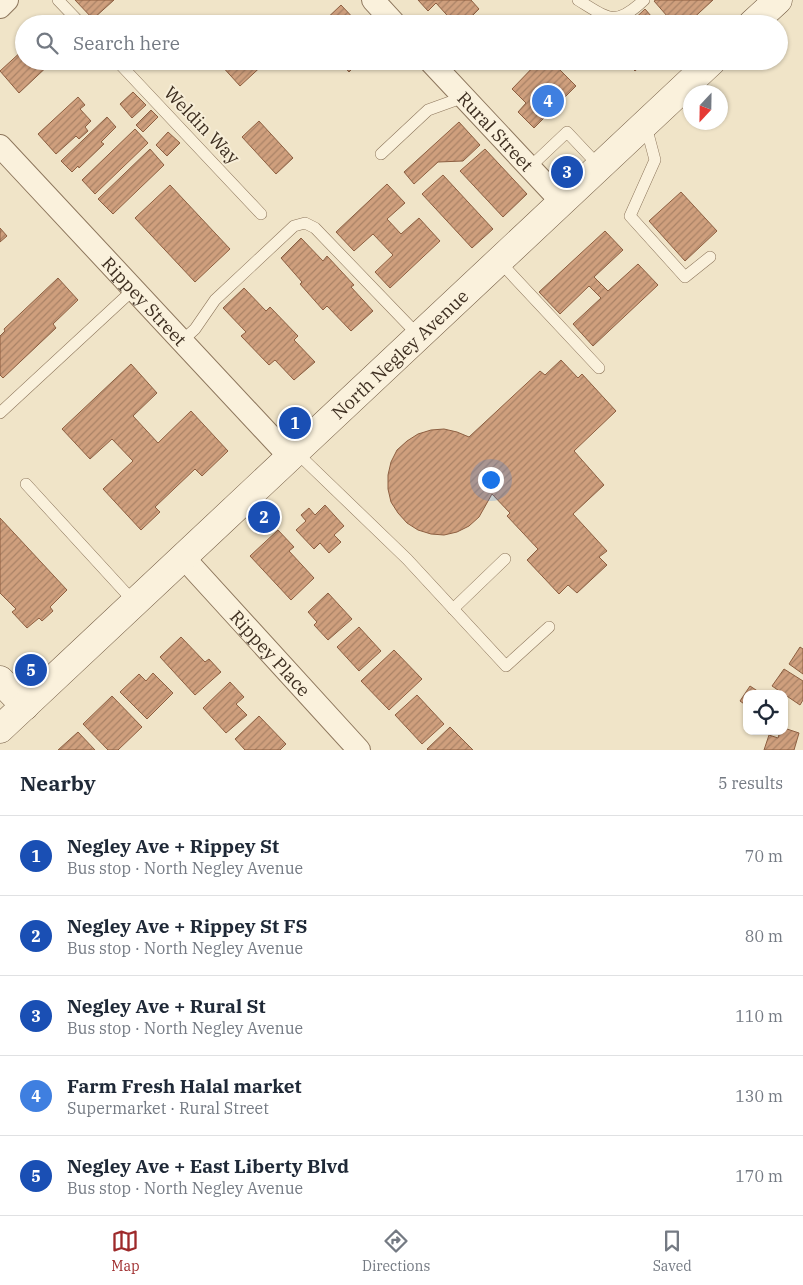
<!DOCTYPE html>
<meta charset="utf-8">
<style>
:root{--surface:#fff;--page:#f2f2f3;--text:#1f2937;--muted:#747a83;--line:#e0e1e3;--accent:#9e2a2b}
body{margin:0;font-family:"IBM Plex Serif",serif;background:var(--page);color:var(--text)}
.controls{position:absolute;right:15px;bottom:15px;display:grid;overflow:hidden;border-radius:10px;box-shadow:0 1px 4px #0004}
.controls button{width:45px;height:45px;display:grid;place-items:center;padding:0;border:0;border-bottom:1px solid var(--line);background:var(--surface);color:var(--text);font:25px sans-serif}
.compass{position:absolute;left:683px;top:85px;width:45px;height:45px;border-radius:50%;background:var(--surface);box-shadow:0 1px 4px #0004;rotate:202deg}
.you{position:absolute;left:490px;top:479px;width:18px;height:18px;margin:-12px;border:4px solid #fff;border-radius:50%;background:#1a73e8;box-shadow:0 0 0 8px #1a73e833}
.badge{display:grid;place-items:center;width:32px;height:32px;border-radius:50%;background:var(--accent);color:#fff;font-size:16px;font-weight:700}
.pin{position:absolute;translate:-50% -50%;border:2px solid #fff;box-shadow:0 1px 5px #0006}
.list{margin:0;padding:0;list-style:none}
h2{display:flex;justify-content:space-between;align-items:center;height:65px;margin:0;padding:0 20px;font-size:21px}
h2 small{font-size:16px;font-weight:400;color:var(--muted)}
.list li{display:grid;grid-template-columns:32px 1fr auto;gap:15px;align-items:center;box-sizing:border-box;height:80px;padding:0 20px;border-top:1px solid var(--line)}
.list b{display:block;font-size:19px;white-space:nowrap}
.list p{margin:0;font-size:16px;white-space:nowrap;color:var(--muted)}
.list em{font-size:16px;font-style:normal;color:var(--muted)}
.icon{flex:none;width:28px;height:28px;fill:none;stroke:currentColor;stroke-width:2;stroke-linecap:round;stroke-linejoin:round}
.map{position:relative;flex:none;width:803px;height:750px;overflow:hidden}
.search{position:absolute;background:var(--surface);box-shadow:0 1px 4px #0004;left:15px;right:15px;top:15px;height:55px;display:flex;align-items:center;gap:12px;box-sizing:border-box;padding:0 18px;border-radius:28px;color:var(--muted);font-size:19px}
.sheet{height:465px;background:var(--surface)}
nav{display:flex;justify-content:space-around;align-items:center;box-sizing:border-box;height:70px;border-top:1px solid var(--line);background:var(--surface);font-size:14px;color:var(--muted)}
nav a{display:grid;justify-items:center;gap:2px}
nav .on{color:var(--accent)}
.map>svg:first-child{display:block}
.building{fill:url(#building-hatch);stroke:#8d5f41}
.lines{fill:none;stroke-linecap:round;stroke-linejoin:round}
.lane-casing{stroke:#8d765c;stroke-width:12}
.street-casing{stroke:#8d765c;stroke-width:24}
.secondary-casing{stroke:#6f573f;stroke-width:29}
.lane{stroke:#faf1dc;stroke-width:11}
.street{stroke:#faf1dc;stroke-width:22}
.secondary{stroke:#faf1dc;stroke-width:28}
.labels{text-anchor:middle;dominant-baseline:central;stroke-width:4;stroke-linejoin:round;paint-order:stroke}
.street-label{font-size:18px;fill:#3d2e20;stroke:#f7eed8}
</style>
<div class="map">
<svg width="803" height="750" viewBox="0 0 803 750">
<defs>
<pattern id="building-hatch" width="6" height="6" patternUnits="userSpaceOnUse" patternTransform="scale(1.25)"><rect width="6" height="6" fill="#cf9f7d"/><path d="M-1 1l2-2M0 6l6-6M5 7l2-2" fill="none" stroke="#a98266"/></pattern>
</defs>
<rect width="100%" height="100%" fill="#f0e4c8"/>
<g class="building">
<path d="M75 0H114L93 19Z"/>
<path d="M418 0H471L479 9 464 24H455L436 3 428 11Z"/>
<path d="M656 0H713L687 24H674L654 1Z"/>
<path d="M341 5 358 23 321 24Z"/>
<path d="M645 9 658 24H629Z"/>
<path d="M24 49V61H53L19 93 0 71Z"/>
<path d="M223 61H267L240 86 220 64Z"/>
<path d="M339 61H360L349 72Z"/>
<path d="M539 61H551L576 86 534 128 518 112 526 103 512 89Z"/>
<path d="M625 61H646L635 71Z"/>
<path d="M133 92 146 105 132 118 120 104Z"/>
<path d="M78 97 85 105 80 109 91 121 85 127 88 131 79 139 76 136 56 154 38 134Z"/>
<path d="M151 110 158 117 143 132 136 125Z"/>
<path d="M107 117 116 127 101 142 104 144 79 168 78 166 72 172 61 161Z"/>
<path d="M259 121 293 158 276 174 242 137Z"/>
<path d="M459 122 480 145 463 161 438 162 414 184 404 172Z"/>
<path d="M135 129 148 143 95 194 82 180Z"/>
<path d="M168 132 180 143 167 156 156 145Z"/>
<path d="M150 149 164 165 113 214 98 199Z"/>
<path d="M485 149 527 194 503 217 460 171Z"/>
<path d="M443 175 493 229 472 248 422 194Z"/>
<path d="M387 184 405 203 387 219 401 234 419 218 440 241 390 288 375 272 393 255 373 234 354 251 336 232Z"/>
<path d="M170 185 230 249 195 282 135 218Z"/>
<path d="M681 192 717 231 685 261 649 221Z"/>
<path d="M0 228 7 236 0 242Z"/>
<path d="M605 231 623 250 594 277 608 291 638 264 658 285 593 346 573 324 601 298 589 286 560 314 539 292Z"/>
<path d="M301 238 323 261 327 256 354 285 351 287 373 311 351 331 327 306 323 310 300 284 302 282 281 258Z"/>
<path d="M58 278 78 300 53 324 56 328 3 378 0 375V336L5 331 4 329Z"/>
<path d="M244 288 266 311 270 307 298 336 294 340 315 362 294 380 275 360 269 365 241 336 246 332 223 308Z"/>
<path d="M561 360 578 378 582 374 616 411 574 451 604 485 573 514 607 551 599 557 607 565 577 593 568 585 559 594 527 560 538 549 507 516 510 513 492 494 479 517 469 526 457 532 444 535 431 534 418 530 407 523 398 513 391 502 388 489V475L391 462 397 450 407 441 418 434 431 430 444 429 457 432 469 437 540 371 545 375Z"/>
<path d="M131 364 157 393 133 416 158 443 191 411 228 451 202 476 195 469 155 507 160 512 141 530 103 489 133 461 112 439 90 459 62 429Z"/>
<path d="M325 505 344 526 334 535 341 542 329 553 320 543 314 549 296 530 306 521 301 515 309 508 315 515Z"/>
<path d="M0 518 67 590 50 607 53 611 42 621 39 618 27 628 12 612 16 609 0 593Z"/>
<path d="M278 530 294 547 289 551 314 578 291 600 250 556Z"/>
<path d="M328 593 352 619 328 640 314 625 317 622 308 612Z"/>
<path d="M359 627 381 651 359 671 337 647Z"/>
<path d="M181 637 205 662 209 659 221 672 195 695 160 657Z"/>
<path d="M800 647 803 649V674L789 664Z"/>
<path d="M394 650 422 679 389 710 361 681Z"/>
<path d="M784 669 803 681V700L800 705 772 686Z"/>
<path d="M153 673 173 693 147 719 120 692 139 674 146 681Z"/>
<path d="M230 682 244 697 236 704 247 715 226 733 203 708Z"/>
<path d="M750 686 762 694H747V706L740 701Z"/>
<path d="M417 695 444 724 422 744 395 715Z"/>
<path d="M112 696 142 727 118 750H108L83 724Z"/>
<path d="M259 716 286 744 280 750H245L235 739Z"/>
<path d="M450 727 473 750H428L427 749Z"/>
<path d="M784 728 799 733 794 750H764L769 735 778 738 780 731H784Z"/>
<path d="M78 732 95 750H58Z"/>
</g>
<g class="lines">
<defs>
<g id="lane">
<path d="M58 0 81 24"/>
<path d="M578 0C609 19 615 27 644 0"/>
<path d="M117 61 261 214"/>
<path d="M646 126 655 160 630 216 685 277 710 257"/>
<path d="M381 154 428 110 464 97"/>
<path d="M530 167 567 132 599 166"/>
<path d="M499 261 599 368"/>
<path d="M182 341 195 329 215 300 294 226 305 223 315 228 419 336"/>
<path d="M0 413 134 289"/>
<path d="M296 452 407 559 506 666 549 627"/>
<path d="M26 484 135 603"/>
<path d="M453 609 505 559"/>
</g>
<g id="street">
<path d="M373 0 395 24"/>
<path d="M0 7 7 0"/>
<path id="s1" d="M430 61 562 202"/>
<path id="s2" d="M0 146 290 457"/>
<path id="s3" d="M183 557 359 750"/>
</g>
<g id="secondary">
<path d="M752 24 778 0"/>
<path d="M0 680 25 706"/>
<path id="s4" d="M0 729 712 61"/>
</g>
</defs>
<use href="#lane" class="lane-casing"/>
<use href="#street" class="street-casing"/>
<use href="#secondary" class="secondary-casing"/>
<use href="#lane" class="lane"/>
<use href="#street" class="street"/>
<use href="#secondary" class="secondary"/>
</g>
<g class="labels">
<g class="street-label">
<text transform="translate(202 125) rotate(46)">Weldin Way</text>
<text stroke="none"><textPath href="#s1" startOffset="96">Rural Street</textPath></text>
<text stroke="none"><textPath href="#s2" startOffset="212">Rippey Street</textPath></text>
<text stroke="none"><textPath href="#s4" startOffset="548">North Negley Avenue</textPath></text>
<text stroke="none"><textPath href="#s3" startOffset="130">Rippey Place</textPath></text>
</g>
</g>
</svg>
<div class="controls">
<button><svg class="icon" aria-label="locate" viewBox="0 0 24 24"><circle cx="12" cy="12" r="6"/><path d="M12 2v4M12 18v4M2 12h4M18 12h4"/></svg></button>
</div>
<svg class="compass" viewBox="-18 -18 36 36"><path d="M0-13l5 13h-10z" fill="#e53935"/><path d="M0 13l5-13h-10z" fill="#747a83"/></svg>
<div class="you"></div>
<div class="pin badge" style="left:295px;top:423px;background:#1a4fb4">1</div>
<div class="pin badge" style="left:264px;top:517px;background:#1a4fb4">2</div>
<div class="pin badge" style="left:567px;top:172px;background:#1a4fb4">3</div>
<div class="pin badge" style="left:548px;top:101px;background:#3f7fe0">4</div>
<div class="pin badge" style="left:31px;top:670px;background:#1a4fb4">5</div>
<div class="search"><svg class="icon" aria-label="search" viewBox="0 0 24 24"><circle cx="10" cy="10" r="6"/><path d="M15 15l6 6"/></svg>Search here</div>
</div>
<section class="sheet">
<h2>Nearby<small>5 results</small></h2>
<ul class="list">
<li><span class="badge" style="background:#1a4fb4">1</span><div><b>Negley Ave + Rippey St</b><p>Bus stop · North Negley Avenue</p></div><em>70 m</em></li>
<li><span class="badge" style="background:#1a4fb4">2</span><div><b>Negley Ave + Rippey St FS</b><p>Bus stop · North Negley Avenue</p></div><em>80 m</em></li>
<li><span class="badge" style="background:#1a4fb4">3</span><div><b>Negley Ave + Rural St</b><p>Bus stop · North Negley Avenue</p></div><em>110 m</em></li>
<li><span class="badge" style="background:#3f7fe0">4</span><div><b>Farm Fresh Halal market</b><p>Supermarket · Rural Street</p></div><em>130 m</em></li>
<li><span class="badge" style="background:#1a4fb4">5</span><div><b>Negley Ave + East Liberty Blvd</b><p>Bus stop · North Negley Avenue</p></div><em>170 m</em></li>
</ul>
</section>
<nav>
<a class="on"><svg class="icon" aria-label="map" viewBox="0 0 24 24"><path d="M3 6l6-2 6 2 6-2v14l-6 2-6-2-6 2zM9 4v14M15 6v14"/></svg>Map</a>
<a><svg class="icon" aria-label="directions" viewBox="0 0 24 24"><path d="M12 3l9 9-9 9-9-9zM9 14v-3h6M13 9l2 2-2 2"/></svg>Directions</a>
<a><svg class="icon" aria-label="saved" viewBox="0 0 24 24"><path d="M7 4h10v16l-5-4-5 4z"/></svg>Saved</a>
</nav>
